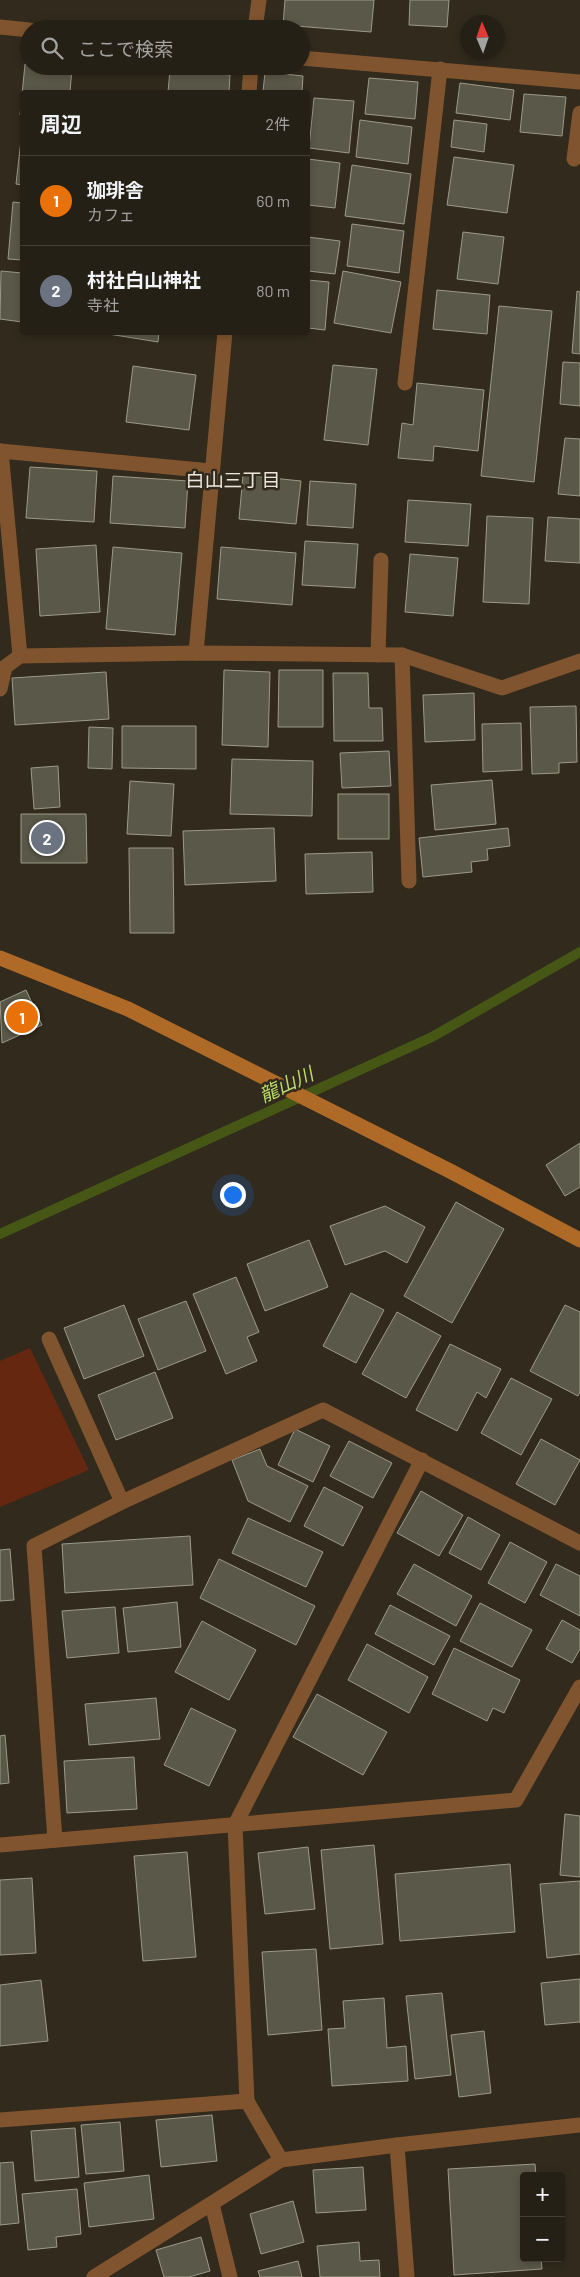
<!DOCTYPE html>
<html lang="ja">
<meta charset="utf-8">
<style>
:root{--surface:#252016;--page:#2d281f;--text:#f1f3f6;--muted:#a3a3a1;--line:#423e35;--accent:#b45309}
body{margin:0;font-family:Barlow,"Noto Sans JP",sans-serif;background:var(--page);color:var(--text)}
.controls{position:absolute;right:15px;bottom:15px;display:grid;overflow:hidden;border-radius:5px;box-shadow:0 2px 8px #0003}
.controls button{width:45px;height:45px;display:grid;place-items:center;padding:0;border:0;border-bottom:1px solid var(--line);background:var(--surface);color:var(--text);font:25px sans-serif}
.compass{position:absolute;left:460px;top:15px;width:45px;height:45px;border-radius:50%;background:var(--surface);box-shadow:0 2px 8px #0003;rotate:358deg}
.you{position:absolute;left:232px;top:1194px;width:18px;height:18px;margin:-12px;border:4px solid #fff;border-radius:50%;background:#1a73e8;box-shadow:0 0 0 8px #1a73e833}
.badge{display:grid;place-items:center;width:32px;height:32px;border-radius:50%;background:var(--accent);color:#fff;font-size:16px;font-weight:700}
.pin{position:absolute;translate:-50% -50%;border:2px solid #fff;box-shadow:0 1px 5px #0006}
.list{margin:0;padding:0;list-style:none}
h2{display:flex;justify-content:space-between;align-items:center;height:65px;margin:0;padding:0 20px;font-size:21px}
h2 small{font-size:16px;font-weight:400;color:var(--muted)}
.list li{display:grid;grid-template-columns:32px 1fr auto;gap:15px;align-items:center;box-sizing:border-box;height:90px;padding:0 20px;border-top:1px solid var(--line)}
.list b{display:block;font-size:19px;white-space:nowrap}
.list p{margin:0;font-size:16px;white-space:nowrap;color:var(--muted)}
.list em{font-size:16px;font-style:normal;color:var(--muted)}
.icon{flex:none;width:28px;height:28px;fill:none;stroke:currentColor;stroke-width:2;stroke-linecap:round;stroke-linejoin:round}
.map{position:relative;flex:none;width:580px;height:2277px;overflow:hidden}
.search{position:absolute;background:var(--surface);box-shadow:0 2px 8px #0003;left:20px;top:20px;width:290px;height:55px;display:flex;align-items:center;gap:12px;box-sizing:border-box;padding:0 18px;border-radius:28px;color:var(--muted);font-size:19px}
.panel{position:absolute;background:var(--surface);box-shadow:0 2px 8px #0003;left:20px;top:90px;width:290px;height:245px;border-radius:5px}
.map>svg:first-child{display:block}
.green{fill:#652710}
.lines{fill:none;stroke-linecap:round;stroke-linejoin:round}
.stream{stroke:#465715;stroke-width:10}
.building{fill:#5a5848;stroke:#9c9a88}
.lane{stroke:#80542e;stroke-width:15}
.secondary{stroke:#af6a27;stroke-width:15}
.labels{text-anchor:middle;dominant-baseline:central;stroke-width:5;stroke-linejoin:round;paint-order:stroke}
.neighbourhood-label{font-size:19px;fill:#ebe6dd;stroke:#312a1d}
.water-label{font-size:19px;font-style:italic;fill:#bbdc6c;stroke:#312a1d}
</style>
<div class="map">
<svg width="580" height="2277" viewBox="0 0 580 2277">
<rect width="100%" height="100%" fill="#312a1d"/>
<path class="green" d="M30 1348 89 1470 0 1507V1361Z"/>
<g class="lines">
<path class="stream" d="M0 1234 432 1037 580 952"/>
</g>
<g class="building">
<path d="M285 0H374L371 32 283 25Z"/>
<path d="M410 0H449L447 27 409 25Z"/>
<path d="M25 64H29V66L72 68 70 92H22V116L20 115Z"/>
<path d="M170 70 230 75 229 92H168Z"/>
<path d="M265 72 303 76 302 92H263Z"/>
<path d="M369 78 418 82 415 119 365 114Z"/>
<path d="M460 83 514 90 510 120 456 113Z"/>
<path d="M524 94 566 97 562 136 520 132Z"/>
<path d="M314 98 354 101 349 153 309 148Z"/>
<path d="M360 120 412 127 408 164 356 157Z"/>
<path d="M454 120 487 124 484 152 451 147Z"/>
<path d="M22 131V185L16 184Z"/>
<path d="M454 157 514 165 507 213 447 205Z"/>
<path d="M308 159 340 163 335 208 308 205Z"/>
<path d="M352 165 411 174 404 224 345 216Z"/>
<path d="M13 202 22 203V260L8 259Z"/>
<path d="M352 224 404 231 399 273 347 266Z"/>
<path d="M463 232 504 237 498 284 457 279Z"/>
<path d="M308 237 340 241 335 274 308 271Z"/>
<path d="M1 271 22 273V322L0 319Z"/>
<path d="M343 271 401 282 391 333 334 323Z"/>
<path d="M308 280 329 282 325 330 308 328Z"/>
<path d="M437 290 490 295 487 334 433 329Z"/>
<path d="M577 291 580 292V354L572 353Z"/>
<path d="M499 306 552 311 534 482 481 476Z"/>
<path d="M96 332H159L158 342Z"/>
<path d="M563 362 580 363V406L560 404Z"/>
<path d="M333 365 377 369 368 445 324 440Z"/>
<path d="M133 366 196 375 189 430 126 422Z"/>
<path d="M417 383 484 390 478 451 434 446 433 461 398 458 402 423 413 425Z"/>
<path d="M565 438 580 439V496L558 494Z"/>
<path d="M30 467 97 471 94 522 26 518Z"/>
<path d="M243 475 301 481 296 524 239 519Z"/>
<path d="M113 476 188 481 185 528 110 523Z"/>
<path d="M310 481 356 484 353 528 307 525Z"/>
<path d="M408 500 471 504 468 546 405 542Z"/>
<path d="M487 516 533 518 529 604 483 602Z"/>
<path d="M548 517 580 519V563L545 561Z"/>
<path d="M305 541 358 544 355 588 302 585Z"/>
<path d="M96 545 100 612 40 616 36 549Z"/>
<path d="M113 547 182 553 175 635 106 629Z"/>
<path d="M221 547 296 553 292 605 217 599Z"/>
<path d="M410 554 458 558 453 616 405 612Z"/>
<path d="M224 670 270 672 268 747 222 745Z"/>
<path d="M279 670H323V727H278Z"/>
<path d="M106 672 109 719 15 725 12 678Z"/>
<path d="M333 673H368L369 708H382L383 741H334Z"/>
<path d="M474 693 475 740 425 742 423 695Z"/>
<path d="M576 706 577 762 559 763V773L532 774 530 707Z"/>
<path d="M521 723 522 770 483 772 482 724Z"/>
<path d="M122 726H196V769L122 768Z"/>
<path d="M89 727 113 728 112 769 88 768Z"/>
<path d="M389 751 391 786 342 788 340 753Z"/>
<path d="M232 759 313 761 312 816 230 814Z"/>
<path d="M58 766 60 807 34 809 31 768Z"/>
<path d="M492 780 496 824 435 830 431 785Z"/>
<path d="M130 781 174 784 171 836 127 834Z"/>
<rect x="338" y="794" width="51" height="45"/>
<path d="M21 814H86L87 863H21Z"/>
<path d="M274 828 276 881 185 885 183 831Z"/>
<path d="M508 828 510 846 487 849 488 860 471 862 472 872 423 877 419 838Z"/>
<path d="M129 848H173L174 933H130Z"/>
<path d="M372 852 373 892 306 894 305 854Z"/>
<path d="M26 990 42 1025 2 1043 0 1002Z"/>
<path d="M580 1143V1187L565 1196 546 1165Z"/>
<path d="M456 1202 504 1229 452 1323 404 1296Z"/>
<path d="M385 1206 425 1227 407 1263 385 1251 345 1265 330 1226Z"/>
<path d="M309 1240 328 1287 265 1311 247 1264Z"/>
<path d="M236 1277 259 1332 247 1337 257 1361 226 1374 193 1294Z"/>
<path d="M351 1293 384 1310 356 1363 323 1346Z"/>
<path d="M186 1301 206 1351 158 1370 138 1319Z"/>
<path d="M124 1305 144 1356 84 1379 64 1328Z"/>
<path d="M565 1305 580 1312V1392L578 1396 530 1371Z"/>
<path d="M397 1312 441 1336 406 1398 362 1374Z"/>
<path d="M450 1344 501 1369 486 1398 477 1392 457 1431 416 1410Z"/>
<path d="M155 1372 173 1418 116 1440 98 1395Z"/>
<path d="M511 1378 552 1399 521 1455 481 1433Z"/>
<path d="M295 1429 330 1446 313 1482 278 1465Z"/>
<path d="M541 1439 580 1460 555 1505 516 1484Z"/>
<path d="M349 1441 392 1463 373 1498 330 1476Z"/>
<path d="M260 1449 267 1466 308 1486 290 1522 248 1501 232 1460Z"/>
<path d="M324 1487 363 1507 343 1546 304 1526Z"/>
<path d="M421 1491 463 1515 439 1556 397 1533Z"/>
<path d="M468 1517 500 1535 481 1570 449 1553Z"/>
<path d="M248 1518 323 1552 306 1587 232 1553Z"/>
<path d="M190 1536 193 1585 65 1593 62 1544Z"/>
<path d="M510 1542 547 1562 525 1603 488 1583Z"/>
<path d="M10 1549 14 1600 0 1601V1550Z"/>
<path d="M219 1559 315 1606 296 1645 200 1598Z"/>
<path d="M414 1564 472 1596 456 1626 397 1594Z"/>
<path d="M556 1564 580 1576V1616L540 1595Z"/>
<path d="M177 1602 181 1647 128 1652 123 1608Z"/>
<path d="M480 1603 532 1630 512 1667 460 1641Z"/>
<path d="M390 1605 450 1636 434 1665 375 1634Z"/>
<path d="M115 1607 119 1653 67 1658 62 1611Z"/>
<path d="M562 1620 580 1630V1649L572 1663 546 1649Z"/>
<path d="M202 1621 256 1650 229 1700 175 1672Z"/>
<path d="M367 1644 428 1677 409 1713 348 1680Z"/>
<path d="M454 1648 520 1680 504 1713 493 1708 487 1721 432 1694Z"/>
<path d="M317 1694 387 1732 363 1775 293 1737Z"/>
<path d="M156 1698 160 1739 89 1745 85 1704Z"/>
<path d="M191 1708 236 1730 209 1786 164 1765Z"/>
<path d="M5 1735 9 1783 0 1784V1736Z"/>
<path d="M134 1757 137 1809 67 1813 64 1761Z"/>
<path d="M565 1814 580 1816V1877L560 1875Z"/>
<path d="M374 1845 383 1944 330 1949 321 1850Z"/>
<path d="M308 1847 315 1909 265 1914 258 1853Z"/>
<path d="M187 1852 196 1957 143 1961 134 1856Z"/>
<path d="M510 1864 515 1932 400 1941 395 1874Z"/>
<path d="M32 1878 36 1953 0 1955V1880Z"/>
<path d="M580 1881V1954L547 1958 540 1884Z"/>
<path d="M316 1949 322 2030 268 2035 262 1952Z"/>
<path d="M580 1979V2022L545 2025 541 1983Z"/>
<path d="M41 1980 48 2041 0 2046V1985Z"/>
<path d="M442 1993 451 2075 415 2079 406 1996Z"/>
<path d="M384 1998 387 2048 406 2046 408 2081 332 2086 328 2029 345 2028 343 2001Z"/>
<path d="M484 2031 491 2093 459 2097 451 2035Z"/>
<path d="M212 2115 217 2161 161 2167 156 2120Z"/>
<path d="M120 2122 124 2171 86 2174 81 2125Z"/>
<path d="M75 2128 79 2177 35 2181 31 2131Z"/>
<path d="M13 2162 19 2223 0 2225V2163Z"/>
<path d="M535 2164 536 2176H524V2258H541L542 2269 454 2275 448 2169Z"/>
<path d="M363 2167 366 2210 316 2213 313 2170Z"/>
<path d="M149 2175 154 2219 89 2227 84 2183Z"/>
<path d="M77 2189 81 2234 56 2237 57 2247 28 2250 22 2194Z"/>
<path d="M293 2201 304 2242 261 2254 250 2214Z"/>
<path d="M201 2237 210 2271 189 2277H164L156 2250Z"/>
<path d="M359 2242 360 2261 379 2260 380 2277H320L317 2246Z"/>
<path d="M298 2261 302 2277H260L258 2271Z"/>
</g>
<g class="lines">
<g class="lane">
<path d="M0 27 29 30"/>
<path d="M255 29 259 0"/>
<path d="M301 58 580 82"/>
<path d="M249 92 251 66"/>
<path d="M574 159 580 113"/>
<path d="M405 383 440 69"/>
<path d="M0 451 211 471"/>
<path d="M1 451 20 656"/>
<path d="M196 653 225 332"/>
<path d="M378 655 381 560"/>
<path d="M402 655 409 881"/>
<path d="M0 689 5 667 20 656 196 653 402 655 502 688 580 661"/>
<path d="M49 1339 122 1502"/>
<path d="M55 1840 34 1546 122 1502 323 1410 580 1543"/>
<path d="M0 1845 516 1800 580 1687"/>
<path d="M247 2101 235 1825 422 1460"/>
<path d="M0 2120 247 2101 281 2160"/>
<path d="M397 2145 407 2277"/>
<path d="M212 2204 230 2277"/>
<path d="M94 2277 281 2160 397 2145 580 2125"/>
</g>
<path class="secondary" d="M0 958 128 1009 450 1171 580 1240"/>
</g>
<g class="labels">
<g class="neighbourhood-label">
<text x="233" y="479">白山三丁目</text>
</g>
<g class="water-label">
<text transform="translate(286 1084) rotate(-25)">龍山川</text>
</g>
</g>
</svg>
<div class="controls">
<button>+</button>
<button>−</button>
</div>
<svg class="compass" viewBox="-18 -18 36 36"><path d="M0-13l5 13h-10z" fill="#e53935"/><path d="M0 13l5-13h-10z" fill="#a3a3a1"/></svg>
<div class="you"></div>
<div class="pin badge" style="left:22px;top:1017px;background:#e8710a">1</div>
<div class="pin badge" style="left:47px;top:838px;background:#6b7280">2</div>
<div class="search"><svg class="icon" aria-label="search" viewBox="0 0 24 24"><circle cx="10" cy="10" r="6"/><path d="M15 15l6 6"/></svg>ここで検索</div>
<section class="panel">
<h2>周辺<small>2件</small></h2>
<ul class="list">
<li><span class="badge" style="background:#e8710a">1</span><div><b>珈琲舎</b><p>カフェ</p></div><em>60 m</em></li>
<li><span class="badge" style="background:#6b7280">2</span><div><b>村社白山神社</b><p>寺社</p></div><em>80 m</em></li>
</ul>
</section>
</div>
